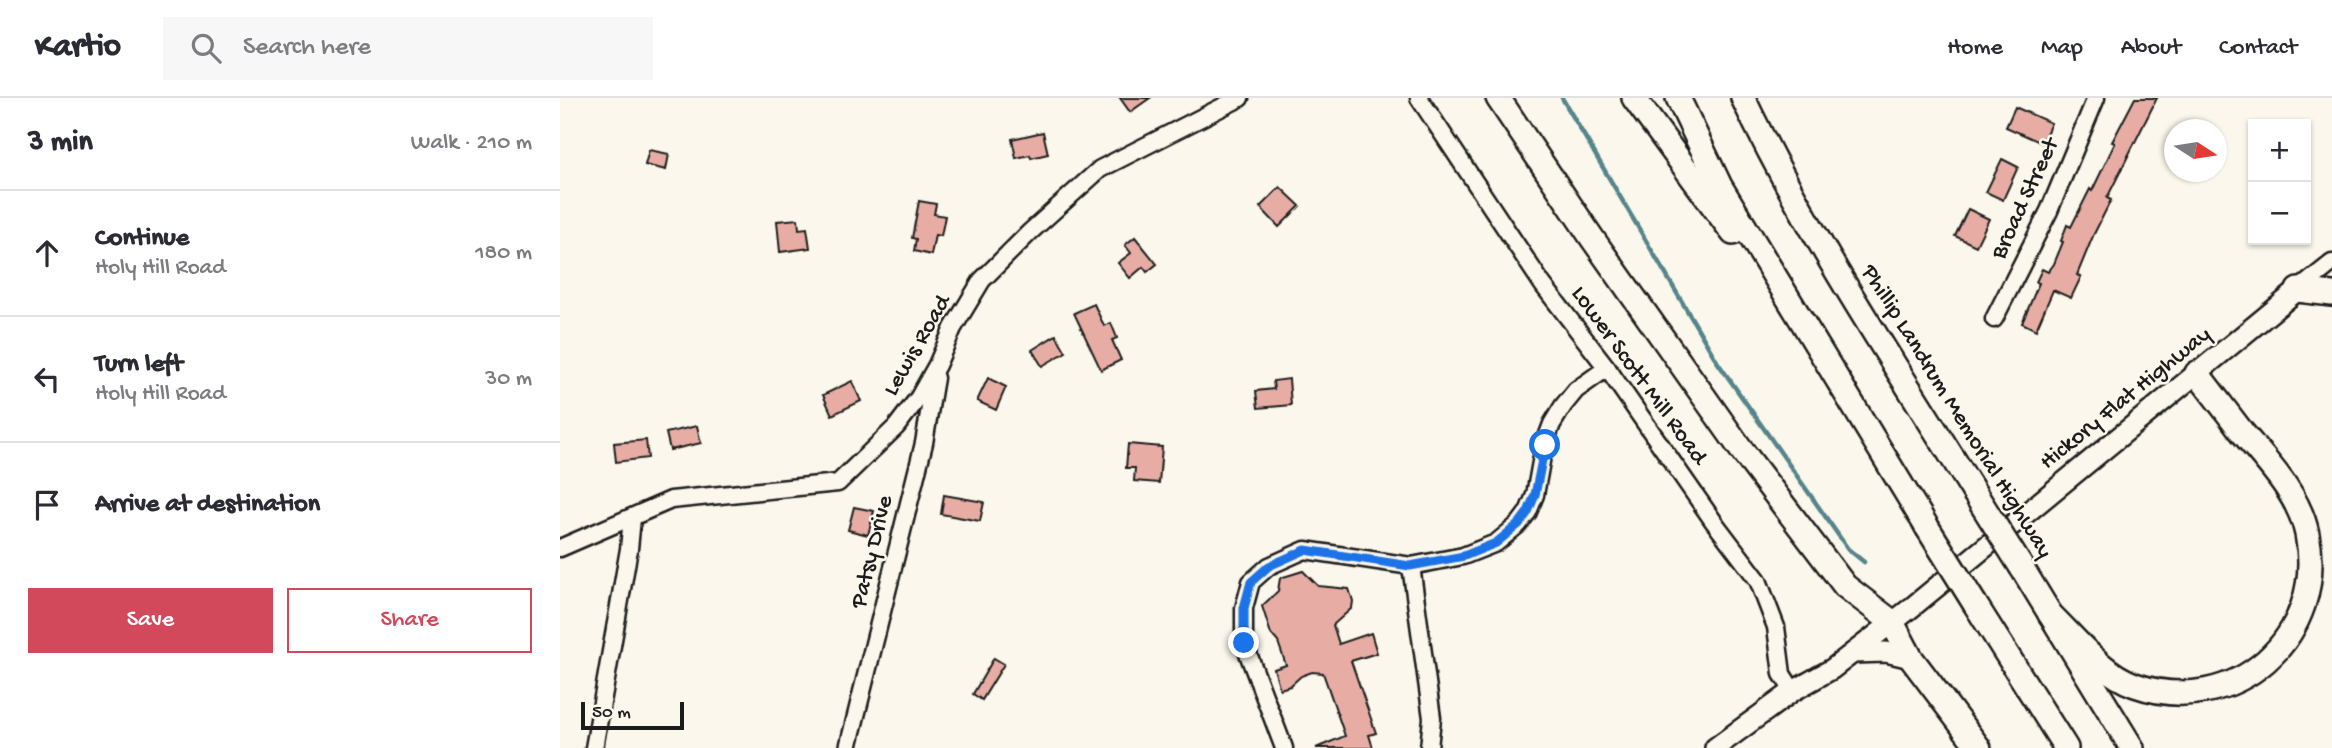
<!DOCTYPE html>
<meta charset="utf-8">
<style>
:root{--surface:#fff;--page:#f7f7f7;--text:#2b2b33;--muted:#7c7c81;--line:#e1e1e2;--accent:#d1495b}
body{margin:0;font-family:"Gochi Hand",sans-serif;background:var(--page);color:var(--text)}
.controls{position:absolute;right:21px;top:21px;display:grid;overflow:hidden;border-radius:0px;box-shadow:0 2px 5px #0004}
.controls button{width:63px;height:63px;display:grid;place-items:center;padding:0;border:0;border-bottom:2px solid var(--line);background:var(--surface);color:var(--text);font:35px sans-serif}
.compass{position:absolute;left:1604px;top:21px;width:63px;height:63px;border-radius:50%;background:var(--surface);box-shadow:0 2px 5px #0004;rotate:102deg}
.scale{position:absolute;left:21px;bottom:18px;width:103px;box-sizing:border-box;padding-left:7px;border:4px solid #1c1c1c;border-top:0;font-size:19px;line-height:24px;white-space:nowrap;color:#1c1c1c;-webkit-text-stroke:5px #fbf7ec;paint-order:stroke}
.stop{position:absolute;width:21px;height:21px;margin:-16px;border:5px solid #1a73e8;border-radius:50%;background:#fff}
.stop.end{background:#1a73e8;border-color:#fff;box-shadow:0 2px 7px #0008}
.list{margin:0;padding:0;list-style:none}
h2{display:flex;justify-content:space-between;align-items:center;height:91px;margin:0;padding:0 28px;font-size:30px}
h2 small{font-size:23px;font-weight:400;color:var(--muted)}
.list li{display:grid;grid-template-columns:46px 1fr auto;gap:21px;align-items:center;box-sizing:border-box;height:126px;padding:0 28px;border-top:2px solid var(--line)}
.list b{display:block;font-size:26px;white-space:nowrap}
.list p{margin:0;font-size:23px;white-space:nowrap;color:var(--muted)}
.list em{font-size:23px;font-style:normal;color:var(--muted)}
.actions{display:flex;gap:14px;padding:21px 28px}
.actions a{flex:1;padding:16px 0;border:2px solid var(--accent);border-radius:0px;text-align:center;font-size:24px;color:var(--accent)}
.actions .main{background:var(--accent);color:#fff}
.icon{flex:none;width:38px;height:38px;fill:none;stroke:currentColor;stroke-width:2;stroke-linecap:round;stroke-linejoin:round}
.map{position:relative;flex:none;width:1772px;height:650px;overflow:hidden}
header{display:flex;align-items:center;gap:42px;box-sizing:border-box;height:98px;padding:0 35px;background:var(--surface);border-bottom:2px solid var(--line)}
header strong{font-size:33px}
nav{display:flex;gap:38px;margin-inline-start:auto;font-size:24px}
.search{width:490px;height:63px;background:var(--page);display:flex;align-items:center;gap:18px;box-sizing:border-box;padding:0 24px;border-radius:0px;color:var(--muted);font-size:26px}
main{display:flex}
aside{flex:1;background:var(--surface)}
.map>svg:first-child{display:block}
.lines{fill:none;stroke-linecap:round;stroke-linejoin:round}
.stream{stroke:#54848a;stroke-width:4.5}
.building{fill:#e7ada5;stroke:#1c1c1c;stroke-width:2}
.minor-casing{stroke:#1c1c1c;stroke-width:21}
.major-casing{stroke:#1c1c1c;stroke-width:24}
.highway-casing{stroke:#1c1c1c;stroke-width:28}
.minor{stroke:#fbf7ec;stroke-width:16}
.major{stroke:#fbf7ec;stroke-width:19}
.highway{stroke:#fbf7ec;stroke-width:23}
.highway-bridge-casing{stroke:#1c1c1c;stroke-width:28;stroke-linecap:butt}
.highway-bridge{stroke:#fbf7ec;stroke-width:23}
.route{stroke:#1a73e8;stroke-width:9}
.labels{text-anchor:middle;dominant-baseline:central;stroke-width:5;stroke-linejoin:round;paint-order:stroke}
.street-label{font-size:24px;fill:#1c1c1c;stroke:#fbf7ec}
</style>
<header>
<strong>Kartio</strong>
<div class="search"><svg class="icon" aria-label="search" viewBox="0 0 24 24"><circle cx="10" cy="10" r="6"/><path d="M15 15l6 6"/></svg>Search here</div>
<nav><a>Home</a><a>Map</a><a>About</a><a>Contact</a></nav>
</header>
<main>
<aside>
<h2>3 min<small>Walk · 210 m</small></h2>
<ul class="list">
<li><svg class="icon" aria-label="ahead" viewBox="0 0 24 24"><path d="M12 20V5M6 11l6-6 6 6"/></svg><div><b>Continue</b><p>Holy Hill Road</p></div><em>180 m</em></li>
<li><svg class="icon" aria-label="left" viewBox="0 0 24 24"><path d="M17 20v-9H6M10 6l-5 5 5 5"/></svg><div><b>Turn left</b><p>Holy Hill Road</p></div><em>30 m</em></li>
<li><svg class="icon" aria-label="arrive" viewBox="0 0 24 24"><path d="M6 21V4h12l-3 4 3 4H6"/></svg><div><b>Arrive at destination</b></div></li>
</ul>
<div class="actions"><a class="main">Save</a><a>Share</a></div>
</aside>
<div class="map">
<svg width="1772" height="650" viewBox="0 0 1772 650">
<rect width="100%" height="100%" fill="#fbf7ec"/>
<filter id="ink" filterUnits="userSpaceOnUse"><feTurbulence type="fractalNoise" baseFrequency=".0143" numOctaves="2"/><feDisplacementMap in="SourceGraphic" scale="14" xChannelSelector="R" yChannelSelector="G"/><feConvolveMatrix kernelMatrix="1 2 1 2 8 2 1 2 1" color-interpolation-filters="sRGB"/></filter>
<g filter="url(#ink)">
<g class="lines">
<path class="stream" d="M1002 0 1158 265 1288 451 1304 464"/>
</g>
<g class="building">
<path d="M560 0H590L570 14Z"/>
<path d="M1575 0H1597L1547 100 1551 102 1533 138 1517 177 1521 179 1511 200 1493 192 1476 232 1462 225 1479 185 1476 184 1482 171 1488 174 1494 166 1503 144 1501 143 1507 127 1511 129 1530 91 1532 93 1555 45 1552 44Z"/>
<path d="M1455 9 1491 25 1482 45 1446 29Z"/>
<path d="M483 34 488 56 471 60 470 57 456 60 452 41Z"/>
<path d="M89 52 109 56 106 72 85 67Z"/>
<path d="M1442 61 1458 69 1443 102 1426 94Z"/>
<path d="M720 89 740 108 719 129 700 109Z"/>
<path d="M359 103 376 106 374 116 385 118 381 138 375 137 371 157 354 153 356 141 352 140Z"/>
<path d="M1408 111 1429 121 1416 148 1395 138Z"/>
<path d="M238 121 239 131 247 130 250 150 220 154 217 123Z"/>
<path d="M575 139 597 166 587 174 583 169 570 180 558 165 571 155 565 147Z"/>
<path d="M534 206 544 228 551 225 557 240 552 242 561 262 541 272 514 215Z"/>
<path d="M496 237 506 254 482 268 472 252Z"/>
<path d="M428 280 446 289 436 312 417 303Z"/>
<path d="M729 281 731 307 698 310 696 293 714 291 713 283Z"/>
<path d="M292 283 301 303 272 317 263 297Z"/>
<path d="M137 328 141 345 110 352 106 335Z"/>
<path d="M86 342 88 360 56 364 54 345Z"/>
<path d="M568 346 602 349 599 385 574 383 575 370H566Z"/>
<path d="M384 397 424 404 420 423 381 416Z"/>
<path d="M294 409 314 413 308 437 288 432Z"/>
<path d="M743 473 758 488 789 491 793 503 792 510 773 527 779 546 811 535 817 555 791 563 816 635 809 637 813 650H756L785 638 763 575 752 574 741 578 730 588 720 591 714 571 726 567 718 544 711 536 702 508 718 493 720 480Z"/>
<path d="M434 560 444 566 422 602 413 596Z"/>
</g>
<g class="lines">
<defs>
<g id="minor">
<path d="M859 0 983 187 1047 270 1154 424 1198 482 1216 529 1222 576 1233 593"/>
<path d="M1738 192 1772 165"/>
<path d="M1434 221 1489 113 1536 0"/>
<path d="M0 450 111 402 278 385 336 329 359 299 377 267 393 230 422 182 470 134 540 71 680 0"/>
<path d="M851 468 872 620 869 650"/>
<path d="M34 650 69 451 72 420"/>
<path d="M288 650 364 345 375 280"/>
<path d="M724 650 684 545V510L691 484 709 468 745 452 851 468 903 458 936 445 959 426 968 414 975 397 984 347 992 326 1003 308 1016 292 1047 270"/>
</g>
<g id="major">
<path d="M1293 555 1326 554 1351 560"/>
<path d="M1155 650 1233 593 1272 571 1351 510 1738 192"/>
</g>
<g id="highway">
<path d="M938 0 1032 140 1183 354 1285 488 1332 524 1351 560 1419 650"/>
<path d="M1074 0 1173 135"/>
<path d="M1118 0 1160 88 1367 429"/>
<path d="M1183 0C1248 137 1334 265 1414 394"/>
<path d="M1738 192 1772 196"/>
<path d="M1462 470 1572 650"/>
<path d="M1415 506 1506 650"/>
<path d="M1490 516C1515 540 1541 575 1575 587 1674 622 1768 538 1747 436 1739 396 1707 364 1682 334 1667 314 1652 295 1637 275"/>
</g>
</defs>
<use href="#minor" class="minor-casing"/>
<use href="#major" class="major-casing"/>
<use href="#highway" class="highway-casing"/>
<use href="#minor" class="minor"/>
<use href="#major" class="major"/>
<use href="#highway" class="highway"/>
<defs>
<g id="highway-bridge">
<path d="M1414 394 1462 470"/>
<path d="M1367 429 1415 506"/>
</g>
</defs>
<use href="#highway-bridge" class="highway-bridge-casing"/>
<use href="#highway-bridge" class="highway-bridge"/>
</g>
</g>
<g class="lines" filter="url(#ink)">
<path class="route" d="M684 545V510L691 484 709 468 745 452 850 468 904 458 936 445 959 426 968 414 975 397 985 347"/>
</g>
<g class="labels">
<g class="street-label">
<text transform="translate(1466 101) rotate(-65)">Broad Street</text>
<text transform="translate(358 248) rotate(-60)">Lewis Road</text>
<text transform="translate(1078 278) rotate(54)">Lower Scott Mill Road</text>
<text transform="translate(1566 301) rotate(-39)">Hickory Flat Highway</text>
<text transform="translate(1396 314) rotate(58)">Phillip Landrum Memorial Highway</text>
<text transform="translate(313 454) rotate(-76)">Patsy Drive</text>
</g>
</g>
</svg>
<div class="controls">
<button>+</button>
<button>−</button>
</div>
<svg class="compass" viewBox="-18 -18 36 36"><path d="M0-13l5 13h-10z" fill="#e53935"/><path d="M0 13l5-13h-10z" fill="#7c7c81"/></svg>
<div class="scale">50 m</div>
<div class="stop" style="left:985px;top:347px"></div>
<div class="stop end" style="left:684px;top:545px"></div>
</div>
</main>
